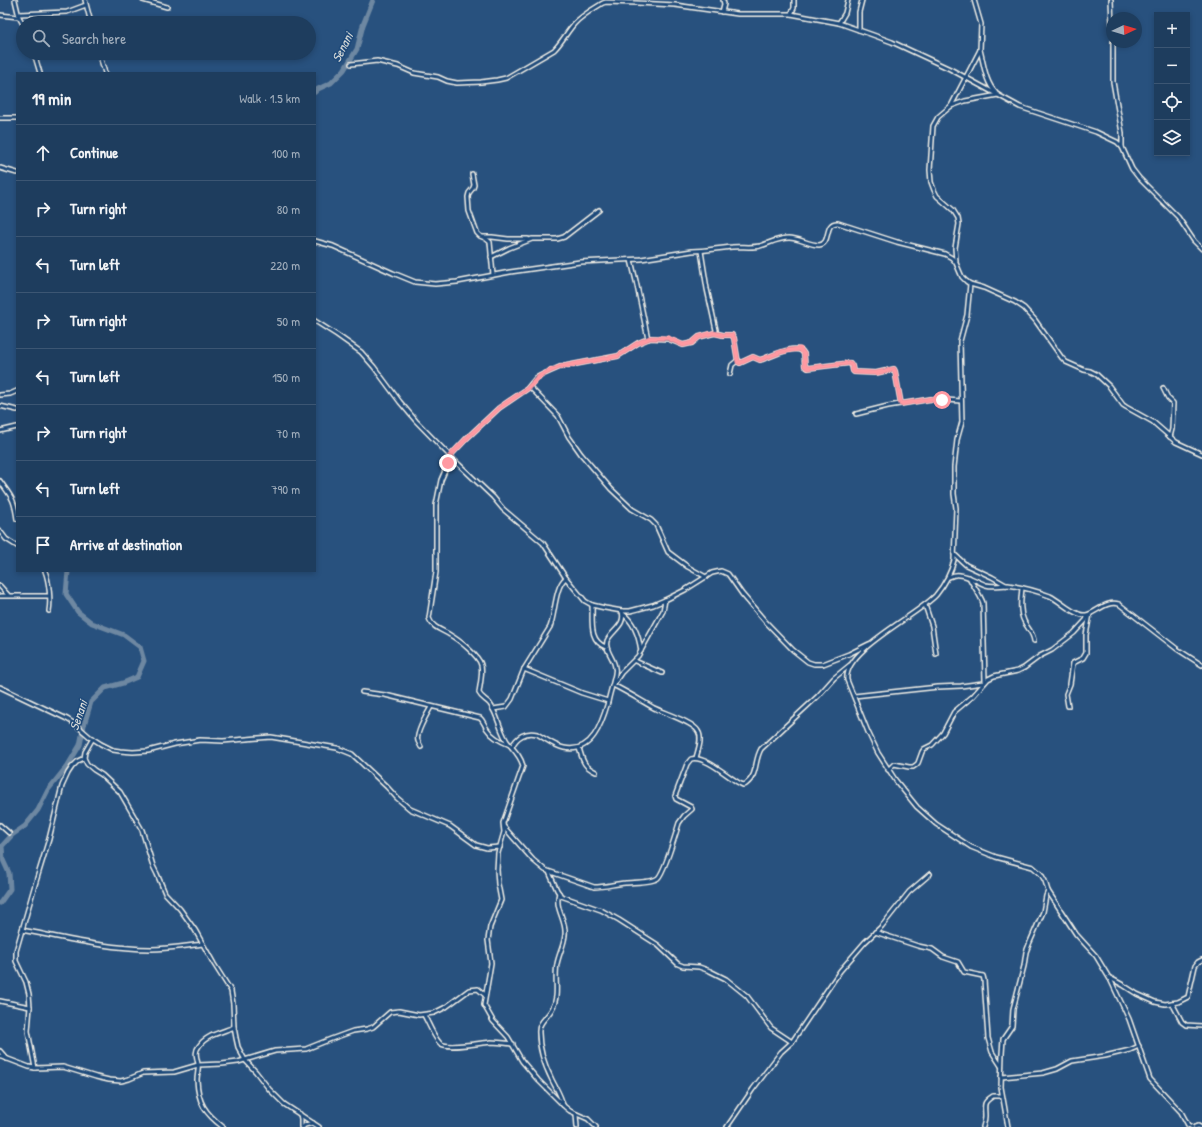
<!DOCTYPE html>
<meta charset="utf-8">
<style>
:root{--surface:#1e3d5e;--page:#264464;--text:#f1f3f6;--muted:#a1aebc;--line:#3c5673}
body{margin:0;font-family:"Patrick Hand",sans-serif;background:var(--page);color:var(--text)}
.controls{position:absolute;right:12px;top:12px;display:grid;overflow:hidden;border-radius:0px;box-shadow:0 2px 6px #0003}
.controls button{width:36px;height:36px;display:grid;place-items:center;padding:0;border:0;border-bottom:1px solid var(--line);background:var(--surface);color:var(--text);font:20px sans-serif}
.compass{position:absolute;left:1106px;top:12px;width:36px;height:36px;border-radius:50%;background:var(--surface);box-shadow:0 2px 6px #0003;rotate:86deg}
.stop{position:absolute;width:12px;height:12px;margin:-9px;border:3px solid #ff9aa2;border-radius:50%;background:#fff}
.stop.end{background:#ff9aa2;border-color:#fff;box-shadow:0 1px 4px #0008}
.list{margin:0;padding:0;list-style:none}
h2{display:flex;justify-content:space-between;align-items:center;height:52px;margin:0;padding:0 16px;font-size:17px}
h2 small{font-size:13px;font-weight:400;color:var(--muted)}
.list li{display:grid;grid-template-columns:26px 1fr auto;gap:12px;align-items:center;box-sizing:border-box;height:56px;padding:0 16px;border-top:1px solid var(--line)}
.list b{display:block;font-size:15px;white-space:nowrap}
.list em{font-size:13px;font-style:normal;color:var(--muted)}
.icon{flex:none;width:22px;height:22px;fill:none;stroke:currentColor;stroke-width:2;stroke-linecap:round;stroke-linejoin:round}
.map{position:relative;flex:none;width:1202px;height:1127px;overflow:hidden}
.search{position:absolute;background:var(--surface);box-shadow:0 2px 6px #0003;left:16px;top:16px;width:300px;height:44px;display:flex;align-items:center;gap:10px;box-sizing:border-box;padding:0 14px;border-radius:22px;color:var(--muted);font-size:15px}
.panel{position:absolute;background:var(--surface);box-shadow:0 2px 6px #0003;left:16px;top:72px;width:300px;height:500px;border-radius:0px}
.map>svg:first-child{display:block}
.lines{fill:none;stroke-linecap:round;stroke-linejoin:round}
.river{stroke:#6e88a2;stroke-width:5}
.minor-casing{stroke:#f4f1e8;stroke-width:6}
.minor{stroke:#1f4a7a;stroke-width:3}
.route{stroke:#ff9aa2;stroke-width:5}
.labels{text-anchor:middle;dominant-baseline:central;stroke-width:3;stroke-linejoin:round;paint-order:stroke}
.water-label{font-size:13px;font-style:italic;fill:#d9dcda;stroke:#1f4a7a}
</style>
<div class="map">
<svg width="1202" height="1127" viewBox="0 0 1202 1127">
<rect width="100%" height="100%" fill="#28517e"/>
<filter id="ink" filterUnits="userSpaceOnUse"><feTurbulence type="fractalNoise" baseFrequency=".025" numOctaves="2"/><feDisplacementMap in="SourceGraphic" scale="8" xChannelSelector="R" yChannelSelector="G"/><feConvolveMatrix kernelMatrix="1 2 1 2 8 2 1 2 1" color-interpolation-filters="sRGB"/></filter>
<g filter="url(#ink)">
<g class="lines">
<g class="river">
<path d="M315 92 318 89 331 83 344 70 357 49 363 25 373 0"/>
<path d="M0 903 10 889 9 873 3 860 2 846 12 835 25 826 38 810 48 790 68 765 80 745 84 725 91 702 105 688 123 683 137 677 144 661 140 647 124 635 92 623 78 612 66 594 68 571"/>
</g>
<defs>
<g id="minor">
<path d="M15 0 19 17 23 24"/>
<path d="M85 0 91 23"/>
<path d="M143 0 167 7"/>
<path d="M1111 0 1112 26"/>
<path d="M722 12 724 4 723 0"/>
<path d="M19 14 67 12 86 5"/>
<path d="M791 14 794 8V0"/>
<path d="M0 15 19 17"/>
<path d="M839 23 845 13 848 0"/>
<path d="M859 30V12L862 0"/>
<path d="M1113 42V82L1122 133V147"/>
<path d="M980 50C984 64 985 82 996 93"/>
<path d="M34 53 40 73"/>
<path d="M99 53 105 73"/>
<path d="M351 64 377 61 398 66 414 73 438 77 447 81 457 83 481 82 497 80 506 78 554 50C562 42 567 32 574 24 582 15 593 9 603 3L606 2 637 3 675 5 738 14H791L839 23 873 35 892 42 950 69 1020 107 1096 132 1117 142 1122 147 1132 169 1139 178 1178 217 1194 241 1202 249"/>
<path d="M951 106 980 50 981 24 974 0"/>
<path d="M0 118H17"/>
<path d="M0 168 17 173"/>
<path d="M472 174 474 185 473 188 469 193 468 197 469 211 477 233 480 236 485 238 490 242 493 275"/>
<path d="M484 237H492L508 239H528"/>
<path d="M315 241 333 246 393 273 415 282 435 284 457 282 510 272 580 262 641 259 692 251C706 251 719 248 732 247 741 246 751 248 760 246 770 243 778 238 789 238 799 238 809 245 819 245 832 244 823 222 838 223L897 242 945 254 952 258 956 263 962 277 966 281 970 284 984 288 1015 302 1024 308 1035 320 1062 358 1066 362 1084 370 1090 371 1096 374 1109 386 1123 405 1126 407 1153 422 1176 442 1202 454"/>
<path d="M491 257 509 248 532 239H557L564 237 599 210"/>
<path d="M631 260 636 281 648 339"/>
<path d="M956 261 955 248 959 224 958 218 953 210 937 196 934 190 931 182 930 170 933 126 938 117 951 106 965 101 998 95"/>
<path d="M970 284 967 315 960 341 962 422 957 440 954 467V494L956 508 954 560C951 573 945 584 936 595 917 616 843 650 847 680L868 732 878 753 896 781 917 807 936 824 971 847 996 857 1033 867 1041 874 1045 881 1048 891 1076 934 1096 956 1111 981 1129 1019 1150 1079 1181 1112 1188 1125 1192 1127"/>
<path d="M315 321 337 335 361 352 374 367 400 402 416 421 450 456 493 497 503 509 543 543 566 578 585 601 592 605 605 608 622 611H630L653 605 665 600 685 590 712 573 721 571 728 574 742 594 765 621 793 650 808 662 814 664H823L849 654 869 644"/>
<path d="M715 333 723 335H732L734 338 738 362 740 363 753 357 760 360C771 357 791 345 802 351L804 354 805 366 808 368 850 363 852 366 853 371 854 372 876 373 894 369 895 371 901 404"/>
<path d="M730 374 732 365 738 360"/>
<path d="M530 387 558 416 569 437 581 454 611 489 632 509 651 520 656 525 668 552 688 567 706 577"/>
<path d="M1163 388 1168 398 1173 403 1172 429 1170 437"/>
<path d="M0 395 10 394 17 391"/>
<path d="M0 406 17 410"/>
<path d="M856 414 888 406 931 399 961 401"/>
<path d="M0 431 17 427"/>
<path d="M450 456 467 438 499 408 527 389 536 378 544 374 560 367 618 356 638 343 650 338 668 339 683 345 692 343 699 337 715 333 716 330 707 289 701 251"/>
<path d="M451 457 441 480 436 505V572L429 618C432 628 443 630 450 635 459 640 479 656 481 665 483 673 480 684 479 693 482 699 486 699 490 704 499 717 500 733 509 744 515 751 521 757 523 766L503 823 504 832 498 853 497 870 498 884 501 900 490 927 488 940 491 963 484 1005 493 1021 508 1037 522 1061 538 1080 565 1107 570 1111 588 1119 596 1127"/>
<path d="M0 481C12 498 14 498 17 519"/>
<path d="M0 531 6 539 17 546"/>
<path d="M954 554 966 565 992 577 1006 585"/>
<path d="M45 571C49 581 51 600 49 611"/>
<path d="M949 577C953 575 956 574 960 575 970 576 977 582 986 585 993 587 1001 585 1008 585 1021 587 1037 591 1050 596 1060 601 1068 610 1079 614 1092 620 1103 599 1119 604L1177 649 1202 665"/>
<path d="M969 577C973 586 980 594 983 603L985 681"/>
<path d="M0 586 8 595"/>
<path d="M1022 588C1021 599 1019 611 1024 621 1027 628 1033 632 1034 641"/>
<path d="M0 596H49"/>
<path d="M665 600 663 611 638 656 621 673 613 685C627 692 640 700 654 708 664 713 693 722 698 731 703 738 698 750 696 758"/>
<path d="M592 605C593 620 588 641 606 647"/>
<path d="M925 605 932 626 936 654"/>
<path d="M623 614C634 622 639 637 641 651"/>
<path d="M635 661 662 673"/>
<path d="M524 669 582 693 608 701"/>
<path d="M0 687 67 719 75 724 90 737 101 744 113 750 120 751 133 752 148 751 175 744 200 740 223 741 271 737 337 748 352 754 387 787 397 798 410 809 450 826 476 845 487 848 500 847"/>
<path d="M362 692 385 695 480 718C484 721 484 725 487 729 492 737 502 742 510 745"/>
<path d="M854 696 938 687 961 686 983 683"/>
<path d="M1068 706 1066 694 1070 684 1073 663 1083 658 1086 653V635L1090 614"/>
<path d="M493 709 506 707 512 699 524 669 550 627C555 615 555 585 566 578"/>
<path d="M93 738 85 752 84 758 87 764 94 770 102 775 120 792 142 830 153 866 157 874 165 893 180 909 195 930 214 964 231 991 233 1004 234 1027 236 1038 238 1047 245 1060 256 1072 269 1089 284 1104 319 1127"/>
<path d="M421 747C420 745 419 743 418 741 415 734 427 714 431 707"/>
<path d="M512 747C516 737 526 731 537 734 546 739 554 746 564 748 592 754 602 723 608 702 610 692 613 684 615 674 615 673 616 669 615 668 615 659 604 650 607 641 612 630 626 626 622 611"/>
<path d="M579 748C583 761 583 766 596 772"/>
<path d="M888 770 894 764 909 767H913L916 765 918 763 922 752 924 749 932 745 943 733 954 712 973 696 988 679 994 676 1018 671 1024 668 1040 656 1052 650 1074 633 1086 620 1088 615"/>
<path d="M0 825 9 833"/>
<path d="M504 827 533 860 545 870 594 887C605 887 614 884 625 883 633 882 652 883 658 878 664 872 676 833 679 823L684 816 692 809 691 807 676 799 675 796 687 764 691 759C704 755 727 776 739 783L743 785 746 784C758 775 754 761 761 749L818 696 834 678 850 665"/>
<path d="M549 872 557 890 561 896 601 910 619 920 658 945 678 964 683 966 699 967 710 971 726 979 747 996 771 1028 792 1042"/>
<path d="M559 893C554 909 567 920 565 935 564 945 559 954 557 964 554 979 560 996 552 1009 547 1018 538 1022 539 1033 539 1049 545 1066 552 1080 556 1088 561 1096 563 1105"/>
<path d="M22 930C64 938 108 949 151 949 169 949 186 946 203 944"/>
<path d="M875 932 918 946 932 949 943 957 958 962 964 972 983 976 984 980 988 1038 992 1052 1001 1066"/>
<path d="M1110 978 1123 985 1137 994 1155 1002 1165 1004 1178 1002 1188 997 1195 966 1198 962 1202 960"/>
<path d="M0 1001 30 1007"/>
<path d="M1172 1003 1182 1022 1186 1025 1202 1026"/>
<path d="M424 1015C428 1022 435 1040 441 1044 449 1049 481 1043 491 1042 498 1042 505 1043 513 1044"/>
<path d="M0 1051 7 1059"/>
<path d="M0 1056 29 1067 35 1068 63 1067 96 1077 109 1080 121 1081 129 1079 143 1073 174 1072 198 1065 222 1064 238 1062 275 1051 306 1049 331 1039 353 1031 367 1029 373 1027 390 1012 399 1011 419 1015 434 1013 446 1007 469 990 478 989 485 995"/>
<path d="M35 1068 28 1031 30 1007 29 994 26 982 16 961V951L34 888 49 839 62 786 68 773 72 767 78 761 84 758"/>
<path d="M1001 1077 1043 1073 1057 1069 1072 1061 1105 1056 1130 1050 1139 1046"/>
<path d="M300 1114 301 1119V1127"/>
<path d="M576 1114 577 1127"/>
<path d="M223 1127C205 1113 198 1103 197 1080 197 1075 199 1069 198 1064 197 1058 194 1052 199 1046 206 1035 222 1032 234 1027"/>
<path d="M303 1127 305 1125 313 1123"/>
<path d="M727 1127 753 1089 781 1052 792 1042 840 971 865 942 882 926 909 892 930 874"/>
<path d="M983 1127C984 1124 985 1120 985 1116 985 1105 982 1103 993 1096H1002"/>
<path d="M1008 1127 1001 1087 1002 1054 1003 1039 1012 1026 1013 1009 1024 966 1026 952 1030 942 1043 912 1046 896 1048 891"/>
<path d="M1195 1127 1198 1126 1200 1127"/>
</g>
</defs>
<use href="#minor" class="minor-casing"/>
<use href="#minor" class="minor"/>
</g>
</g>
<g class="lines" filter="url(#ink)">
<path class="route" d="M448 463 451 457 450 456 467 438 499 408 527 389 540 376 550 371 560 367 581 363 618 356 638 343 650 338H668L683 345 692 343 699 337 713 333 723 335H732L734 338 738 362 740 363 753 357 760 360 781 352 791 350 800 349 804 354 805 366 808 368 850 363 852 366 853 371 854 372 876 373 894 369 895 371 901 404 931 399 942 400"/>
</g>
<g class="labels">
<g class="water-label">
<text transform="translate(342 47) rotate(-63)">Senani</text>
<text transform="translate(78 715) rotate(-71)">Senani</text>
</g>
</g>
</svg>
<div class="controls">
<button>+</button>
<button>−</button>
<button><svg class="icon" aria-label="locate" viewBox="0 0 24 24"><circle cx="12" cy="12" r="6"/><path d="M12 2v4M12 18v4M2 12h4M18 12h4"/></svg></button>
<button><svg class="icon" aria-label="layers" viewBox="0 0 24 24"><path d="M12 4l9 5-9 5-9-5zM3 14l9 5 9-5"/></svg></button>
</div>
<svg class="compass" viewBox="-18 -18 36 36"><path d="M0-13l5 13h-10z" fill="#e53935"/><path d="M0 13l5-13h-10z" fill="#a1aebc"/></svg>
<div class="stop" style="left:942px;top:400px"></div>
<div class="stop end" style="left:448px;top:463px"></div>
<div class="search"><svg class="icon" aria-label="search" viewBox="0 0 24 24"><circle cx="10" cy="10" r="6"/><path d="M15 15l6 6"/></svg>Search here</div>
<section class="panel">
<h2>19 min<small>Walk · 1.5 km</small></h2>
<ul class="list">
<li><svg class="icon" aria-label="ahead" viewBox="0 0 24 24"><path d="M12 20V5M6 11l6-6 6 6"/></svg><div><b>Continue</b></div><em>100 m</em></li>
<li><svg class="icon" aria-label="right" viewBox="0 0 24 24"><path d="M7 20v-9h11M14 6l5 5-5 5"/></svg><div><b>Turn right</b></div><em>80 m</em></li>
<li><svg class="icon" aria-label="left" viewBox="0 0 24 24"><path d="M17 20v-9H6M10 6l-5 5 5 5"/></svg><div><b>Turn left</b></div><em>220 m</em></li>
<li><svg class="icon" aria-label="right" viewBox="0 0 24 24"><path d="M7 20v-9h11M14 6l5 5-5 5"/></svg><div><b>Turn right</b></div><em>50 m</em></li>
<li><svg class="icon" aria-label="left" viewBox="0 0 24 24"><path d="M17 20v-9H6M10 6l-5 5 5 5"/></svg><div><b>Turn left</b></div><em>150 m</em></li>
<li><svg class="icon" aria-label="right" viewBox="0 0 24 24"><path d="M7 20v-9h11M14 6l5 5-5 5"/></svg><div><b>Turn right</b></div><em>70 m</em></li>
<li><svg class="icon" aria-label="left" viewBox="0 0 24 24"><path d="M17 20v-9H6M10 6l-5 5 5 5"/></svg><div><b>Turn left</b></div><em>790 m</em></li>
<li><svg class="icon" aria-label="arrive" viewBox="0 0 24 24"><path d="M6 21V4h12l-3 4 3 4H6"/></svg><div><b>Arrive at destination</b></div></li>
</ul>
</section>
</div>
